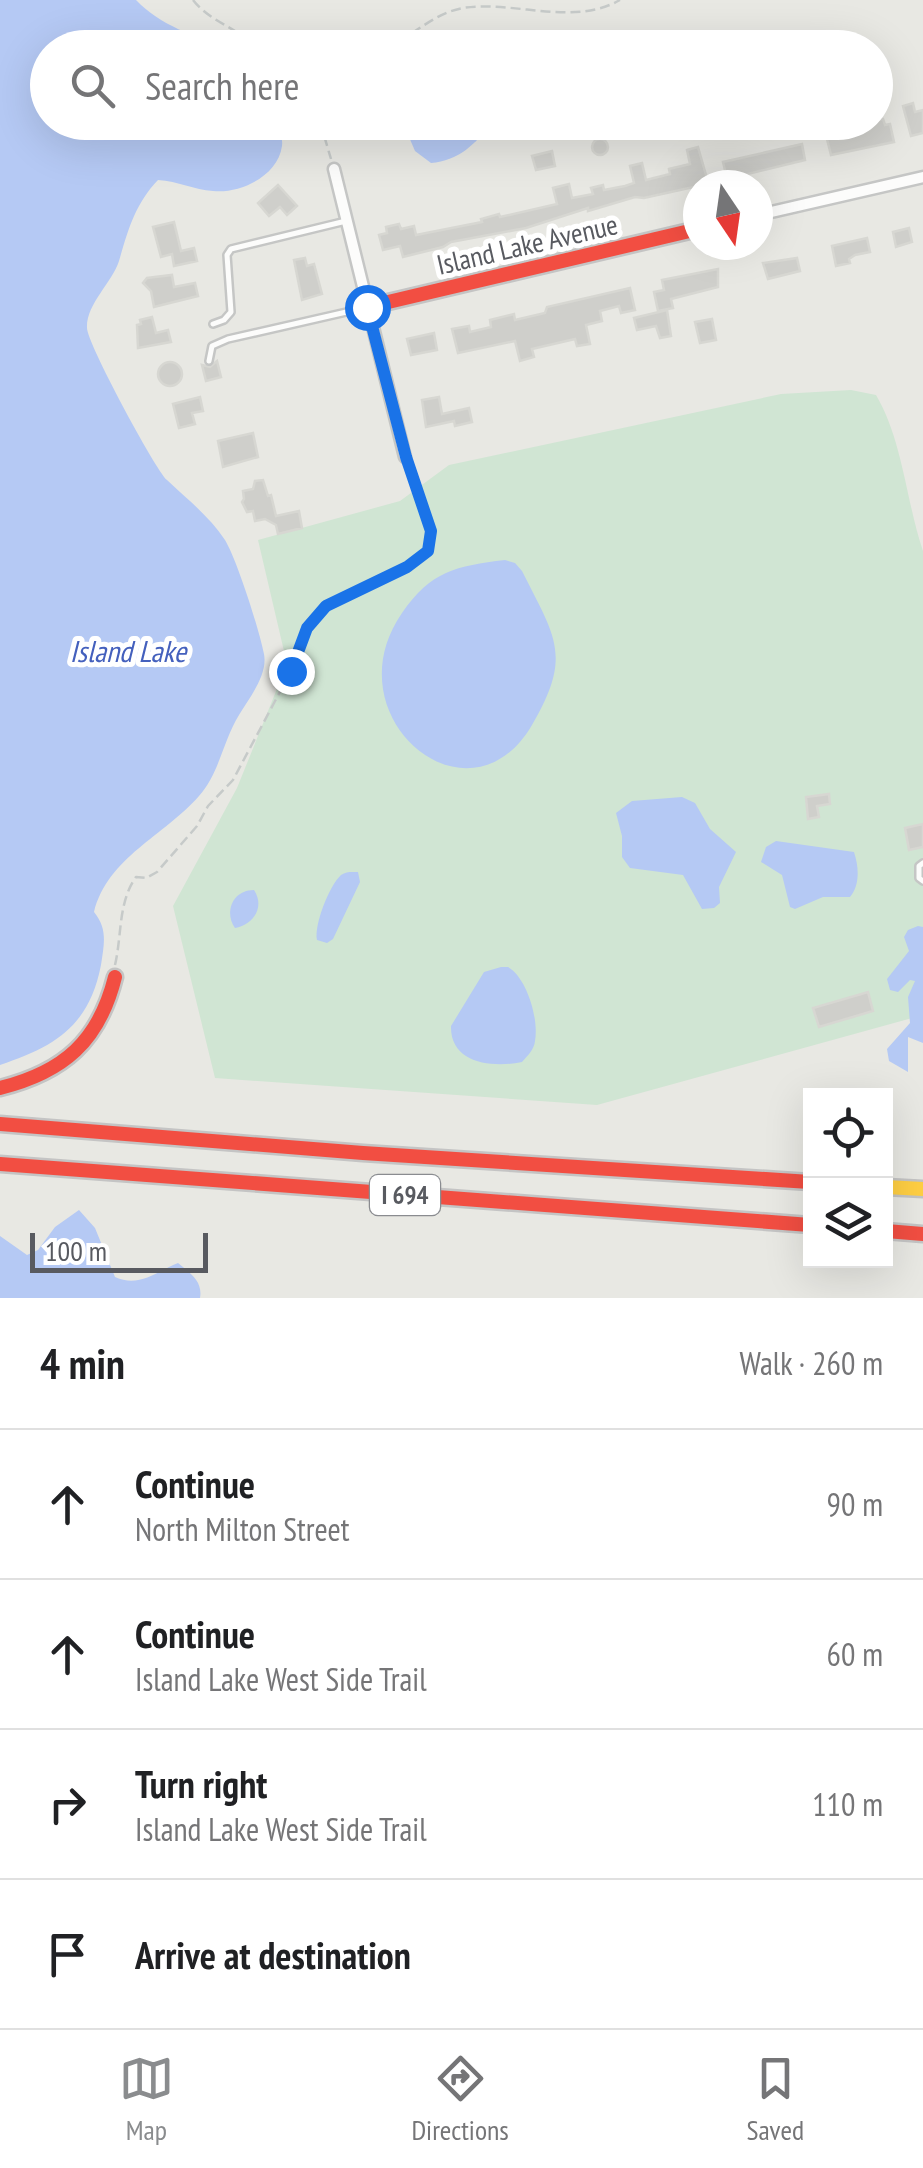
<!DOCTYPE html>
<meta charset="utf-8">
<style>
:root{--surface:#fff;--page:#f2f2f2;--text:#202124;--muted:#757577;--line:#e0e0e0;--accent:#8a8c8e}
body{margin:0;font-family:"PT Sans Narrow",sans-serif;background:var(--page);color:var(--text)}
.controls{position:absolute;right:30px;bottom:30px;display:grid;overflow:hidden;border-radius:0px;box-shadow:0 10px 40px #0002}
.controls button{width:90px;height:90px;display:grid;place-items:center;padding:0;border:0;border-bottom:2px solid var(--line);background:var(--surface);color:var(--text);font:50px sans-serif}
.compass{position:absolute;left:683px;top:170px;width:90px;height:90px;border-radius:50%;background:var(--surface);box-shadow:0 10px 40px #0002;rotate:167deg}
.scale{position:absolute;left:30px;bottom:25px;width:178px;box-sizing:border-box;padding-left:10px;border:5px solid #585a60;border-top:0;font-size:28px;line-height:35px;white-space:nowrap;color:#585a60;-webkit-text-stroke:8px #fff;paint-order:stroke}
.stop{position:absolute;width:30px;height:30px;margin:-22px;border:8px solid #1a73e8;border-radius:50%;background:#fff}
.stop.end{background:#1a73e8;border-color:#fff;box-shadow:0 2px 10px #0008}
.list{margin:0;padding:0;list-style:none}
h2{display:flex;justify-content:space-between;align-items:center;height:130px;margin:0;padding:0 40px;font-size:42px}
h2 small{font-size:32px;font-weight:400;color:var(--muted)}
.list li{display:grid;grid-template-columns:65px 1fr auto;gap:30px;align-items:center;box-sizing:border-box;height:150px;padding:0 40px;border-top:2px solid var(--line)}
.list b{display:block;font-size:38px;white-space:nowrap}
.list p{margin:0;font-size:32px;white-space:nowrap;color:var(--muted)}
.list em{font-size:32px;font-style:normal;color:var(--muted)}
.icon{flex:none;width:55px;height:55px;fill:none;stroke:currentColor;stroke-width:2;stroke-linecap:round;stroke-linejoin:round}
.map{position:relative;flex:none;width:923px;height:1298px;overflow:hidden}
.search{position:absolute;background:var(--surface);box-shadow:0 10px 40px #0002;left:30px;right:30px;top:30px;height:110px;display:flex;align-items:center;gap:25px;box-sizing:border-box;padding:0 35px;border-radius:55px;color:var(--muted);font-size:38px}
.sheet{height:730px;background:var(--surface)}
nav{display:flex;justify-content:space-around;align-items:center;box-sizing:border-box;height:140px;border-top:2px solid var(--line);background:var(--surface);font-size:28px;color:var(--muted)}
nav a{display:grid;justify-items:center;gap:5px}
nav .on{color:var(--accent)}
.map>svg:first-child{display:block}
.green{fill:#d0e5d3}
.water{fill:#b5c9f4}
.building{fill:#cfcfcb;stroke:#d7d7d2;stroke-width:2.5}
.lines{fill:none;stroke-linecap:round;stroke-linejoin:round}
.lane-casing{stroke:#c5c6c5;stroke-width:10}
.street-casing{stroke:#c5c6c5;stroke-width:15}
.slow-casing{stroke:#c4c4c4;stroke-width:19}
.jam-casing{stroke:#c4c4c4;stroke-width:19}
.path{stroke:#c6cac9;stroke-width:2.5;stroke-dasharray:10 5;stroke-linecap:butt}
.lane{stroke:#fcfcfb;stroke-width:5}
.street{stroke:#fcfcfb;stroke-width:10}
.slow{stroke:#ffcf43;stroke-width:14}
.jam{stroke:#f24e42;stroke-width:14}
.route{stroke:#1a73e8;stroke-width:12}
.labels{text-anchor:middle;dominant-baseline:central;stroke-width:10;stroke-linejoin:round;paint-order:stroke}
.shield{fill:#fff;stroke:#8a8c90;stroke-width:2.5}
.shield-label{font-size:25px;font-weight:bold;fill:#585a60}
.street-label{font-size:28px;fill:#585a60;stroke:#fff}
.water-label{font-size:30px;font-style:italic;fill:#4460bd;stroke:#fff}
</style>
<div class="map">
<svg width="923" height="1298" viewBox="0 0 923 1298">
<rect width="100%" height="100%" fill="#e8e8e3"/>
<path class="green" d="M851 390 876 395C903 441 906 501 923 551V1015L597 1105 215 1078 173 906 237 788 287 664 258 540 400 501 449 465 781 394Z"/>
<g class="water">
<path d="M0 0H136C161 26 194 36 227 47L48 48V122L278 123C280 130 283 139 282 146 278 176 240 194 213 191 194 190 178 181 158 180 135 204 128 230 119 261 112 283 86 304 87 328 87 343 155 469 167 480 187 499 209 516 225 540 237 560 259 629 264 654 268 675 249 698 239 715 223 741 219 774 199 796 164 836 108 857 94 912 108 929 104 944 101 965 89 1026 56 1046 0 1065Z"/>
<path d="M403 123H491C476 144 458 161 431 163L415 151Z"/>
<path d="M505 560 515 563 522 571C555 637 573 655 532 725 469 833 330 717 402 613 431 571 456 566 505 560Z"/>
<path d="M682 797 695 803 710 829 736 852 719 887 720 903 714 908 702 909 683 875 630 868 622 857V836L616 813 632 801Z"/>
<path d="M776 841 854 852C859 867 860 885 850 897H823L795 909 790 907 782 875 761 862 766 847Z"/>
<path d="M358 872 360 882 333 939 327 943 317 940C314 925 329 886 341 875 347 871 352 872 358 872Z"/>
<path d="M254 890C265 907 254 924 235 928 224 913 232 890 254 890Z"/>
<path d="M918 926 923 927V1043L908 1037V1072L889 1061 887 1049 910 1023 908 997 915 981 910 980 898 992 890 990 887 979 909 951 904 937 908 930Z"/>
<path d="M501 967H508C527 978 539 1019 535 1041 534 1050 528 1055 522 1062 493 1068 450 1064 451 1026L484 972Z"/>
<path d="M79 1210 95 1228 115 1277C139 1288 156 1272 178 1263 190 1273 203 1281 200 1298H0V1236L27 1255 38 1250 55 1227Z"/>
</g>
<g class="building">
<path d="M913 103 915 112 923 110V133L911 136 903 106Z"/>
<path d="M883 119 885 125 890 124 894 142 831 155 827 139 833 138 830 128 839 126 841 135 870 129 869 122Z"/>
<circle cx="600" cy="147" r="8"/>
<path d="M802 144 805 160 727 179 723 162Z"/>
<path d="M698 147 708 182 698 186 644 198 635 197 588 211V208L526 228 451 242 443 247 403 257 400 246 383 250 379 235 387 233 386 227 399 224 401 229 414 226 416 235 482 222 481 219 499 214 500 217 557 204 553 188 569 184 572 198 593 194 591 188 603 185 604 190 625 186 634 183 630 166 642 163 646 180 670 174 669 169 690 164 687 150Z"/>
<path d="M552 151 555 166 536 170 532 156Z"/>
<path d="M278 185 297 206 287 215 280 207 269 216 258 203Z"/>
<path d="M174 222 181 251 194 248 197 261 174 266 172 254 161 257 153 227Z"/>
<path d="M909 228 912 242 896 247 893 232Z"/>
<path d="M867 238 870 252 855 255 849 259 850 263 836 266 832 246Z"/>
<path d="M305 258 307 266 314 264 322 294 302 300 294 260Z"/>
<path d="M797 258 800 271 768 279 763 263Z"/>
<path d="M718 269V287L671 299 673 308 658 311 654 292 664 290 662 280Z"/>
<path d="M172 275 174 287 195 283 198 296 154 307 151 291 143 283 147 278Z"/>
<path d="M630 288 635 310 621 313 619 306 600 311 602 321 586 325 590 344 577 346 575 339 532 349 534 357 520 361 515 341 458 353 452 329 469 326 470 332 491 327 490 320 514 314 515 320 545 313 547 307Z"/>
<path d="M667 310 671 336 660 338 656 326 637 330 634 318Z"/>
<path d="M152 317 156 333 168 330 171 342 138 348 137 325 141 324 140 320Z"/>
<path d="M712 319 716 340 700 343 695 322Z"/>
<path d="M434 333 437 350 411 355 407 339Z"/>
<path d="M217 361 221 377 206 381 202 365 210 367Z"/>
<circle cx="170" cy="374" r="12"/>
<path d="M200 397 203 411 192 413 195 424 179 428 173 404Z"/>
<path d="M439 397 442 414 469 408 472 422 455 426 454 421 426 427 422 400Z"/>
<path d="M253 433 258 457 223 467 218 441Z"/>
<path d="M263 480 268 496 271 495 276 516 299 511 302 528 278 534 276 525 265 519 255 521 253 511 247 512 242 502 244 499 243 491 253 489 255 481Z"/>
<path d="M829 794 830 804 817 806 819 817 808 819 806 797Z"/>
<path d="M923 824V847L909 850 905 828Z"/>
<path d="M868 992 873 1011 819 1027 813 1008Z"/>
</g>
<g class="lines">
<defs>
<g id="lane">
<path d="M213 324 224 320 231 312 227 255 231 249 346 221"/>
<path d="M209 361 212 346 228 339 364 308"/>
<path d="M923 863 919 866V878L923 881"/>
</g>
<g id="street">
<path d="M334 169 405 457"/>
<path d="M758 215 923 177"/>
</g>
<path id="slow" d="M886 1187 923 1189"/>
<g id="jam">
<path d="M367 307 698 229"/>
<path d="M0 1088C64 1072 99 1041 115 977"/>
<path d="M0 1124 363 1153 810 1182"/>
<path d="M0 1164 810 1225"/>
<path d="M886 1231 923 1234"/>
</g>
</defs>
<use href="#lane" class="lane-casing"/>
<use href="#street" class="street-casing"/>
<use href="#slow" class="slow-casing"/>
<use href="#jam" class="jam-casing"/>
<g class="path">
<path d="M193 0C210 22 237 27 256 48"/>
<path d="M386 48C413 36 434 13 463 8 514 0 572 27 620 0"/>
<path d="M293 122 298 134H322"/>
<path d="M320 122 331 159"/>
<path d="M115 965C122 935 118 902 136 877L146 878 157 872 197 826 208 806 233 780 291 671 307 628 326 606 407 567 427 551 431 531 410 467"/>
</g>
<use href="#lane" class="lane"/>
<use href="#street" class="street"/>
<use href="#slow" class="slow"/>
<use href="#jam" class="jam"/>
</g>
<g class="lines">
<path class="route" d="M291 671 307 628 326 606 407 567 428 551 431 531 406 457 367 307"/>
</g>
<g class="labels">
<rect class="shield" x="370" y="1175" width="70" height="40" rx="8"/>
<g class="shield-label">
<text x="405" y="1195">I 694</text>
</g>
<g class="street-label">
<text transform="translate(527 244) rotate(-13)">Island Lake Avenue</text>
</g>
<g class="water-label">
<text x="128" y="650">Island Lake</text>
</g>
</g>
</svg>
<div class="controls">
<button><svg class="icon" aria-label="locate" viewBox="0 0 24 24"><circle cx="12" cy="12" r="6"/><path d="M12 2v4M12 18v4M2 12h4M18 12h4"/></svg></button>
<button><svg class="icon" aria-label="layers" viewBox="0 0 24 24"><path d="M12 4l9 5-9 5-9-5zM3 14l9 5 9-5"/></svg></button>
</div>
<svg class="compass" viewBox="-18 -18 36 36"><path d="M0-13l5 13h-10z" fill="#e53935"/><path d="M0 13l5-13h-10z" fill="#757577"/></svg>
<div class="scale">100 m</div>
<div class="stop" style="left:367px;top:307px"></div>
<div class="stop end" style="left:291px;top:671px"></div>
<div class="search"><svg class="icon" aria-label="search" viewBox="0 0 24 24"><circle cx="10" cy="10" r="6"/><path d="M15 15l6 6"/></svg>Search here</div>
</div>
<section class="sheet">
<h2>4 min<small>Walk · 260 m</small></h2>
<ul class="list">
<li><svg class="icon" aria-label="ahead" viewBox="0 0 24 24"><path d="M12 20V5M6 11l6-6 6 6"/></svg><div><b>Continue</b><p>North Milton Street</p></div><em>90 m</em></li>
<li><svg class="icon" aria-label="ahead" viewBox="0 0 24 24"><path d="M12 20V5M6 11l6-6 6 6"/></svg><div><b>Continue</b><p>Island Lake West Side Trail</p></div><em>60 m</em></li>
<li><svg class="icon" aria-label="right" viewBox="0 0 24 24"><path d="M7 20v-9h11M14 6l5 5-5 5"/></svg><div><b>Turn right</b><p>Island Lake West Side Trail</p></div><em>110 m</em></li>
<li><svg class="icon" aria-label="arrive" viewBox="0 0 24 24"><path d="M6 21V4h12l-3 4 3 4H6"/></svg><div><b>Arrive at destination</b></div></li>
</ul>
</section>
<nav>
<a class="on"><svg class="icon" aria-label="map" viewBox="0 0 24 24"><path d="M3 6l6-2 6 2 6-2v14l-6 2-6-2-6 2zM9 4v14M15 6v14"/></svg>Map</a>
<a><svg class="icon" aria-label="directions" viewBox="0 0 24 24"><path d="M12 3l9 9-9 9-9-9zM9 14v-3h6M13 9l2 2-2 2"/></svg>Directions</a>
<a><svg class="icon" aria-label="saved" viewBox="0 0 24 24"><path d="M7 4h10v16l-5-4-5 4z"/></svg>Saved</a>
</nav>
